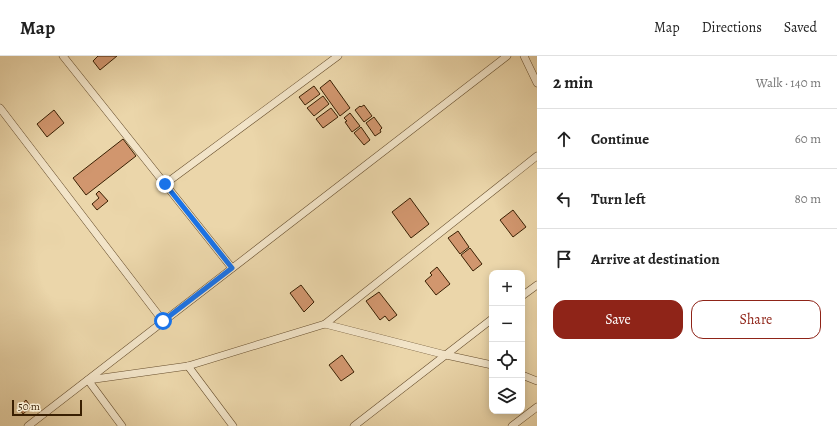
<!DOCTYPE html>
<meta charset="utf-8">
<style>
:root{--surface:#fff;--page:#f6f6f6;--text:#222;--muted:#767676;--line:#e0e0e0;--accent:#8f2418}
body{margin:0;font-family:Alegreya,serif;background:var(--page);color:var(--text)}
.controls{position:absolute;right:12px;bottom:12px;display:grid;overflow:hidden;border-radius:8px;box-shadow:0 2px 10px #0003}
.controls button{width:36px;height:36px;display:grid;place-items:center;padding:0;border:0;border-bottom:1px solid var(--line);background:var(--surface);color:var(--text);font:20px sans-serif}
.scale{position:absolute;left:12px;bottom:10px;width:70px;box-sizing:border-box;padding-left:4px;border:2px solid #391f02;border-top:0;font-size:11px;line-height:14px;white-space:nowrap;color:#391f02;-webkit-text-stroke:3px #f2e4c8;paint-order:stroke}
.stop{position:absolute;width:12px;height:12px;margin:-9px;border:3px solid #1a73e8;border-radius:50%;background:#fff}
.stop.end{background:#1a73e8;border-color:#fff;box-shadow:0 1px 4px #0008}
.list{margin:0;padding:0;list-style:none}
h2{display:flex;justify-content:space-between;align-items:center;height:52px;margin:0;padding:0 16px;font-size:17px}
h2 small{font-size:13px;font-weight:400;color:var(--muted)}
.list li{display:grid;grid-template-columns:26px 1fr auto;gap:12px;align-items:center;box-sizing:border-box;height:60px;padding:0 16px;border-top:1px solid var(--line)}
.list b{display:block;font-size:15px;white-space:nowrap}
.list em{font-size:13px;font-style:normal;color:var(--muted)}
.actions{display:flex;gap:8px;padding:12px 16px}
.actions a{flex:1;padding:9px 0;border:1px solid var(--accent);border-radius:12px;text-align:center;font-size:14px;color:var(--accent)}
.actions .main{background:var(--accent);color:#fff}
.icon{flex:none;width:22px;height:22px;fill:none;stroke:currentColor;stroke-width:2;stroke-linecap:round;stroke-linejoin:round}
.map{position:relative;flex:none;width:537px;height:370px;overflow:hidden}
header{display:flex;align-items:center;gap:24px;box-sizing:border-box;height:56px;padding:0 20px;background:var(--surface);border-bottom:1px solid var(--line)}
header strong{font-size:19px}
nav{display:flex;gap:22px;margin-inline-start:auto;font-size:14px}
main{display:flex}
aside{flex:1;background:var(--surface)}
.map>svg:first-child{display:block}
.building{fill:#d1966e;stroke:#391f02}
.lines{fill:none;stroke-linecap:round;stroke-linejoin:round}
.street-casing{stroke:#664d2c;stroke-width:8}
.street{stroke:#f2e4c8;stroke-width:7}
.route{stroke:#1a73e8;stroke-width:5}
</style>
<header>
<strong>Map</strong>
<nav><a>Map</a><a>Directions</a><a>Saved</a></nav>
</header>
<main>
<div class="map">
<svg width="537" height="370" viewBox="0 0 537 370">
<rect width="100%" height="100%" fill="#ebd6aa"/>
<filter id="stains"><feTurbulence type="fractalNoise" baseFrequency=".005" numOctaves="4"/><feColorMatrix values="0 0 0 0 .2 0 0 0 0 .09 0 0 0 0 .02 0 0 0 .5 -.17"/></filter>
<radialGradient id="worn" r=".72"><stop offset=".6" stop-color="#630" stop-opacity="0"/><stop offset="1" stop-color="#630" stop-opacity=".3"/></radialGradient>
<g class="building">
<path d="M98 0H117L100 14 93 5Z"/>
<path d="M330 24 350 52 340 60 320 32Z"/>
<path d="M314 30 320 38 305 49 299 41Z"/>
<path d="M323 40 329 48 314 60 307 52Z"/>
<path d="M364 49 372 60 364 66 355 54 360 50 361 51Z"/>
<path d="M331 52 338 61 323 72 316 63Z"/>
<path d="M54 54 64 67 47 81 37 68Z"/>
<path d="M350 57 360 70 352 76 345 66 347 65 344 62Z"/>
<path d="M374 61 382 72 380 74 381 76 375 80 366 67Z"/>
<path d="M361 71 370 84 364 89 354 77Z"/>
<path d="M123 83 136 100 86 139 73 122Z"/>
<path d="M99 135 108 145 97 154 92 148 99 142 96 138Z"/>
<path d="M410 142 429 168 411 182 392 156Z"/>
<path d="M513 154 526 171 513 181 500 164Z"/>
<path d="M458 175 469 191 460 198 448 182Z"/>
<path d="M470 192 482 208 473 215 461 199Z"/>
<path d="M437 211 450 228 436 239 425 225 432 219 430 217Z"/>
<path d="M301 229 314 246 304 256 290 237Z"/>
<path d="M379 236 397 259 389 265 385 260 380 264 366 245Z"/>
<path d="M342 299 354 316 341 325 329 309Z"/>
<path d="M26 344 31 351 23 358 18 351Z"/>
</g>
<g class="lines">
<defs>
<g id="street">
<path d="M63 0 232 212"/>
<path d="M524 0 537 27"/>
<path d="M0 52 163 265"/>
<path d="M165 128 338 0"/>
<path d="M522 240 537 229"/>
<path d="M325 268 537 100"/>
<path d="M188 310 233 370"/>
<path d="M522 319 537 325"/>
<path d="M28 370 507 0"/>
<path d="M122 370 88 324 188 310 325 268 446 299 492 309"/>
<path d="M354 370 492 263"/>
<path d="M512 370 537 351"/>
</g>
</defs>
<use href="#street" class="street-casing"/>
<use href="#street" class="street"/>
</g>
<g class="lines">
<path class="route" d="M163 265 232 212 165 128"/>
</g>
<rect width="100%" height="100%" filter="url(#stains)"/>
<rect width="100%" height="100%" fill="url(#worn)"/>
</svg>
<div class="controls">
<button>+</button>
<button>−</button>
<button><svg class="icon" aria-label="locate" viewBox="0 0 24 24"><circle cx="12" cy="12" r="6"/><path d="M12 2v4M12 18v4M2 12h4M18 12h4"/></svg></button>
<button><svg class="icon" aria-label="layers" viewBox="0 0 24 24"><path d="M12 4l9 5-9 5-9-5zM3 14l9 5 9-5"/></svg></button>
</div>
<div class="scale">50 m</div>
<div class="stop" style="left:163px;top:265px"></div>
<div class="stop end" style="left:165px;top:128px"></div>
</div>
<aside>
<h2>2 min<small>Walk · 140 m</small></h2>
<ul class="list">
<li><svg class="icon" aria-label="ahead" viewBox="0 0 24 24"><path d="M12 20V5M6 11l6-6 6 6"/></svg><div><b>Continue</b></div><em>60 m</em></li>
<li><svg class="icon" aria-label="left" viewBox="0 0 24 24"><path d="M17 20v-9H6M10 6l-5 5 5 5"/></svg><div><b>Turn left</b></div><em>80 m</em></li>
<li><svg class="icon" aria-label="arrive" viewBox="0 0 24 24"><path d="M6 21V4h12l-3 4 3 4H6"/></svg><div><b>Arrive at destination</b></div></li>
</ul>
<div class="actions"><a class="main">Save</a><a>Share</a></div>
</aside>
</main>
